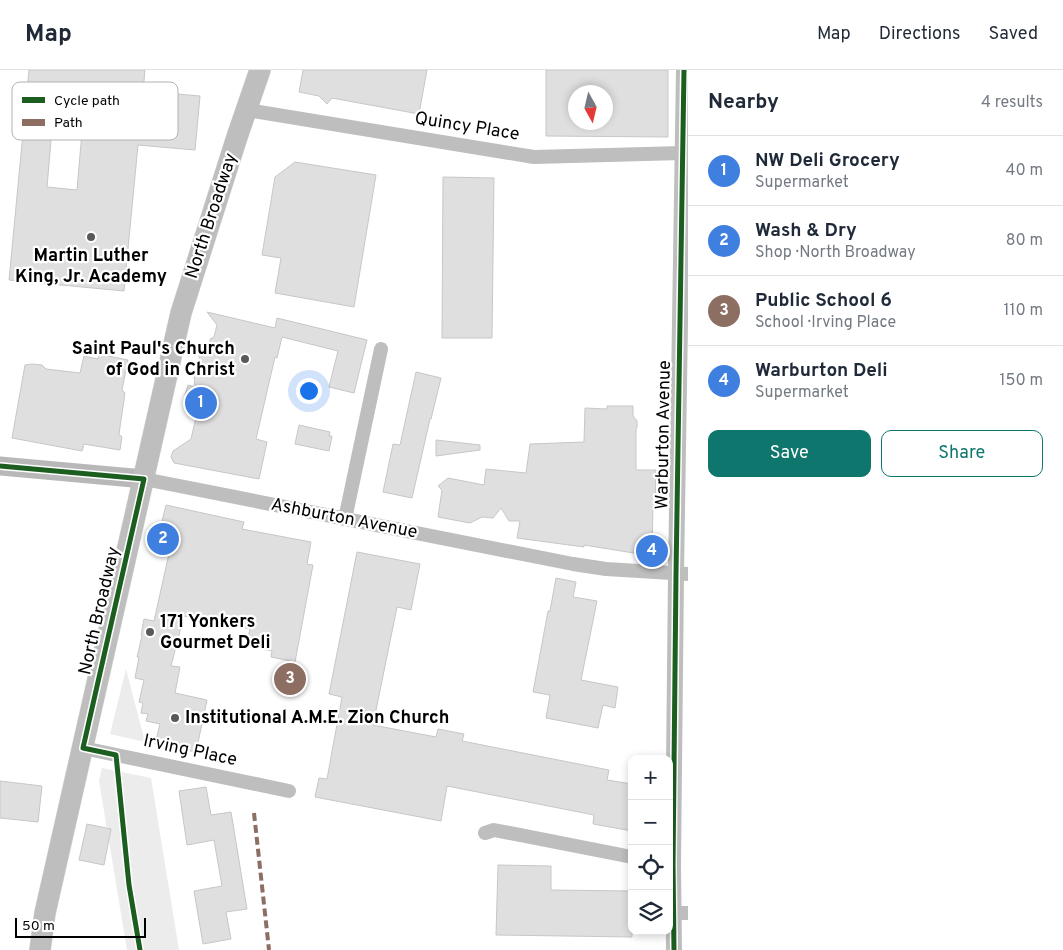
<!DOCTYPE html>
<meta charset="utf-8">
<style>
:root{--surface:#fff;--page:#f6f6f7;--text:#1f2937;--muted:#747a83;--line:#e0e1e3;--accent:#0f766e}
body{margin:0;font-family:Overpass,sans-serif;background:var(--page);color:var(--text)}
.controls{position:absolute;right:15px;bottom:15px;display:grid;overflow:hidden;border-radius:10px;box-shadow:0 2px 8px #0003}
.controls button{width:45px;height:45px;display:grid;place-items:center;padding:0;border:0;border-bottom:1px solid var(--line);background:var(--surface);color:var(--text);font:25px sans-serif}
.compass{position:absolute;left:568px;top:15px;width:45px;height:45px;border-radius:50%;background:var(--surface);box-shadow:0 2px 8px #0003;rotate:172deg}
.scale{position:absolute;left:15px;bottom:12px;width:131px;box-sizing:border-box;padding-left:5px;border:2px solid #000;border-top:0;font-size:14px;line-height:18px;white-space:nowrap;color:#000;-webkit-text-stroke:4px #fff;paint-order:stroke}
.you{position:absolute;left:308px;top:320px;width:18px;height:18px;margin:-12px;border:4px solid #fff;border-radius:50%;background:#1a73e8;box-shadow:0 0 0 8px #1a73e833}
.badge{display:grid;place-items:center;width:32px;height:32px;border-radius:50%;background:var(--accent);color:#fff;font-size:16px;font-weight:700}
.pin{position:absolute;translate:-50% -50%;border:2px solid #fff;box-shadow:0 1px 5px #0006}
.list{margin:0;padding:0;list-style:none}
h2{display:flex;justify-content:space-between;align-items:center;height:65px;margin:0;padding:0 20px;font-size:21px}
h2 small{font-size:16px;font-weight:400;color:var(--muted)}
.list li{display:grid;grid-template-columns:32px 1fr auto;gap:15px;align-items:center;box-sizing:border-box;height:70px;padding:0 20px;border-top:1px solid var(--line)}
.list b{display:block;font-size:19px;white-space:nowrap}
.list p{margin:0;font-size:16px;white-space:nowrap;color:var(--muted)}
.list em{font-size:16px;font-style:normal;color:var(--muted)}
.actions{display:flex;gap:10px;padding:15px 20px}
.actions a{flex:1;padding:11px 0;border:1px solid var(--accent);border-radius:10px;text-align:center;font-size:18px;color:var(--accent)}
.actions .main{background:var(--accent);color:#fff}
.icon{flex:none;width:28px;height:28px;fill:none;stroke:currentColor;stroke-width:2;stroke-linecap:round;stroke-linejoin:round}
.map{position:relative;flex:none;width:688px;height:880px;overflow:hidden}
header{display:flex;align-items:center;gap:30px;box-sizing:border-box;height:70px;padding:0 25px;background:var(--surface);border-bottom:1px solid var(--line)}
header strong{font-size:24px}
nav{display:flex;gap:28px;margin-inline-start:auto;font-size:18px}
main{display:flex}
aside{flex:1;background:var(--surface)}
.map>svg:first-child{display:block}
.green{fill:#ececec}
.building{fill:#dfdfdf;stroke:#c7c7c7;fill-rule:evenodd}
.lines{fill:none;stroke-linecap:round;stroke-linejoin:round}
.primary-casing{stroke:#dbdbdb;stroke-width:22}
.minor{stroke:#bebebe;stroke-width:14}
.tertiary{stroke:#bebebe;stroke-width:16}
.secondary{stroke:#b8b8b8;stroke-width:19}
.primary{stroke:#bebebe;stroke-width:21}
.quiet{stroke:#8d6e63;stroke-width:4;stroke-dasharray:8 4;stroke-linecap:butt}
.cycleway-casing{stroke:#fff;stroke-width:8}
.cycleway{stroke:#1b5e20;stroke-width:5}
.poi-dot{fill:#595959;stroke:#fff;stroke-width:2}
.labels{text-anchor:middle;dominant-baseline:central;stroke-width:4.5;stroke-linejoin:round;paint-order:stroke}
.street-label{font-size:18px;fill:#000;stroke:#fff}
.poi-label{font-size:18px;font-weight:bold;fill:#000;stroke:#fff;text-anchor:start}
.key{fill:#fff;stroke:#b2b2b2;stroke-width:1}
.key-label{font-size:14px;fill:#000}
</style>
<header>
<strong>Map</strong>
<nav><a>Map</a><a>Directions</a><a>Saved</a></nav>
</header>
<main>
<div class="map">
<svg width="688" height="880" viewBox="0 0 688 880">
<rect width="100%" height="100%" fill="#fff"/>
<g class="green">
<path d="M126 599 145 672 110 664Z"/>
<path d="M102 698 151 708 179 880H127L99 711Z"/>
</g>
<g class="building">
<path d="M29 0H145L143 21 200 26 195 80 138 75 124 221 9 210ZM53 47 83 50 77 120 47 117Z"/>
<path d="M303 0H427L419 44 332 28 327 34 319 26 299 22Z"/>
<path d="M546 0H668V67L546 66ZM576 22H606V52H576Z"/>
<path d="M295 92 376 105 354 237 275 223 281 188 262 185 275 107Z"/>
<path d="M443 107 494 108 492 268H442Z"/>
<path d="M207 242 275 258 277 248 367 270 354 323 329 317 338 281 282 267 277 288 275 287 256 369 267 372 259 409 174 393 171 387 173 381 191 369 197 343 185 325 188 315 195 317 194 305 197 303 200 294 199 285 210 271V269L214 267 217 255Z"/>
<path d="M99 284 128 290 122 320 125 323 119 364 122 367 120 380 84 374 82 381 12 368 25 295 32 294 42 295 46 299 80 303 84 286 98 289Z"/>
<path d="M416 302 441 308 431 349H430L412 428 383 422 393 374 400 375Z"/>
<path d="M607 336H633V346L637 351V358L636 359V400H656L655 436H653L652 486 584 475V477L517 468 520 451H509L501 438 493 448 482 447 470 453 438 447 442 420 438 416 448 408 484 415 486 399 526 403 530 374 584 372 585 338 607 339Z"/>
<path d="M299 355 330 362 329 366H332L329 381 295 374Z"/>
<path d="M436 370 480 375V380L436 386Z"/>
<path d="M166 435 244 452 242 459 311 472 307 494 313 495 295 592 271 587 272 581 246 576 250 559 207 549V551L184 546 171 596 180 597 175 623 207 630 196 682 155 674 160 654 146 651 148 644 141 643 143 633 139 632 144 610 135 608 139 587H137L142 566 141 565 144 549 154 551 170 479 156 476Z"/>
<path d="M357 482 420 494 411 540 397 537 373 655 436 667 438 659 464 664 462 671 609 700 607 710 632 714V761L593 754 594 745 447 716 441 751 315 727 319 708 327 709 342 627 329 624Z"/>
<path d="M556 508 576 512 573 527 597 531 581 610 618 617 615 638 603 635 598 658 546 648 550 625 533 622 548 541H550Z"/>
<path d="M0 711 42 716 38 752 0 748Z"/>
<path d="M206 717 211 745 231 742 247 839 226 842 231 869 203 874 194 821 222 816 214 770 187 775 179 721Z"/>
<path d="M87 754 111 759 104 795 79 790Z"/>
<path d="M498 795 551 796V820L632 821V867L496 865Z"/>
</g>
<g class="lines">
<defs>
<path id="primary" d="M40 880 45 843 181 243 237 67 260 0"/>
</defs>
<use href="#primary" class="primary-casing"/>
<g class="minor">
<path d="M247 40 534 87 682 83"/>
<path d="M144 409 573 494 606 499 688 504"/>
<path d="M345 449 381 279"/>
<path d="M83 678 289 721"/>
<path d="M485 763 494 760 632 787"/>
<path d="M674 843H688"/>
</g>
<path class="tertiary" d="M674 880 673 795 676 504 684 0"/>
<path class="secondary" d="M0 396 144 409"/>
<use href="#primary" class="primary"/>
<path class="quiet" d="M254 743 269 880"/>
<defs>
<g id="cycleway">
<path d="M0 396 144 409 83 678 116 685 129 815 140 880"/>
<path d="M674 880 673 795 676 504 684 0"/>
</g>
</defs>
<use href="#cycleway" class="cycleway-casing"/>
<use href="#cycleway" class="cycleway"/>
</g>
<g class="poi-dot">
<circle cx="91" cy="167" r="5"/>
<circle cx="245" cy="289" r="5"/>
<circle cx="150" cy="562" r="5"/>
<circle cx="175" cy="648" r="5"/>
</g>
<g class="labels">
<g class="street-label">
<text transform="translate(467 57) rotate(9)">Quincy Place</text>
<text transform="translate(212 146) rotate(-72)">North Broadway</text>
<text transform="translate(664 365) rotate(-89)">Warburton Avenue</text>
<text transform="translate(344 449) rotate(11)">Ashburton Avenue</text>
<text transform="translate(100 541) rotate(-77)">North Broadway</text>
<text transform="translate(190 681) rotate(12)">Irving Place</text>
</g>
<g class="poi-label">
<text x="91" y="186" text-anchor="middle">Martin Luther<tspan x="91" dy="21">King, Jr. Academy</tspan></text>
<text x="235" y="279" text-anchor="end">Saint Paul's Church<tspan x="235" dy="21">of God in Christ</tspan></text>
<text x="160" y="552">171 Yonkers<tspan x="160" dy="21">Gourmet Deli</tspan></text>
<text x="185" y="648">Institutional A.M.E. Zion Church</text>
</g>
</g>
<rect x="12" y="12" width="166" height="58" rx="8" class="key"/>
<rect x="22" y="27" width="23" height="6" fill="#1b5e20"/>
<rect x="22" y="49" width="23" height="7" fill="#8d6e63"/>
<g class="key-label">
<text x="54" y="35">Cycle path</text>
<text x="54" y="57">Path</text>
</g>
</svg>
<div class="controls">
<button>+</button>
<button>−</button>
<button><svg class="icon" aria-label="locate" viewBox="0 0 24 24"><circle cx="12" cy="12" r="6"/><path d="M12 2v4M12 18v4M2 12h4M18 12h4"/></svg></button>
<button><svg class="icon" aria-label="layers" viewBox="0 0 24 24"><path d="M12 4l9 5-9 5-9-5zM3 14l9 5 9-5"/></svg></button>
</div>
<svg class="compass" viewBox="-18 -18 36 36"><path d="M0-13l5 13h-10z" fill="#e53935"/><path d="M0 13l5-13h-10z" fill="#747a83"/></svg>
<div class="scale">50 m</div>
<div class="you"></div>
<div class="pin badge" style="left:201px;top:333px;background:#3f7fe0">1</div>
<div class="pin badge" style="left:163px;top:469px;background:#3f7fe0">2</div>
<div class="pin badge" style="left:290px;top:609px;background:#8d6e63">3</div>
<div class="pin badge" style="left:652px;top:481px;background:#3f7fe0">4</div>
</div>
<aside>
<h2>Nearby<small>4 results</small></h2>
<ul class="list">
<li><span class="badge" style="background:#3f7fe0">1</span><div><b>NW Deli Grocery</b><p>Supermarket</p></div><em>40 m</em></li>
<li><span class="badge" style="background:#3f7fe0">2</span><div><b>Wash &amp; Dry</b><p>Shop · North Broadway</p></div><em>80 m</em></li>
<li><span class="badge" style="background:#8d6e63">3</span><div><b>Public School 6</b><p>School · Irving Place</p></div><em>110 m</em></li>
<li><span class="badge" style="background:#3f7fe0">4</span><div><b>Warburton Deli</b><p>Supermarket</p></div><em>150 m</em></li>
</ul>
<div class="actions"><a class="main">Save</a><a>Share</a></div>
</aside>
</main>
